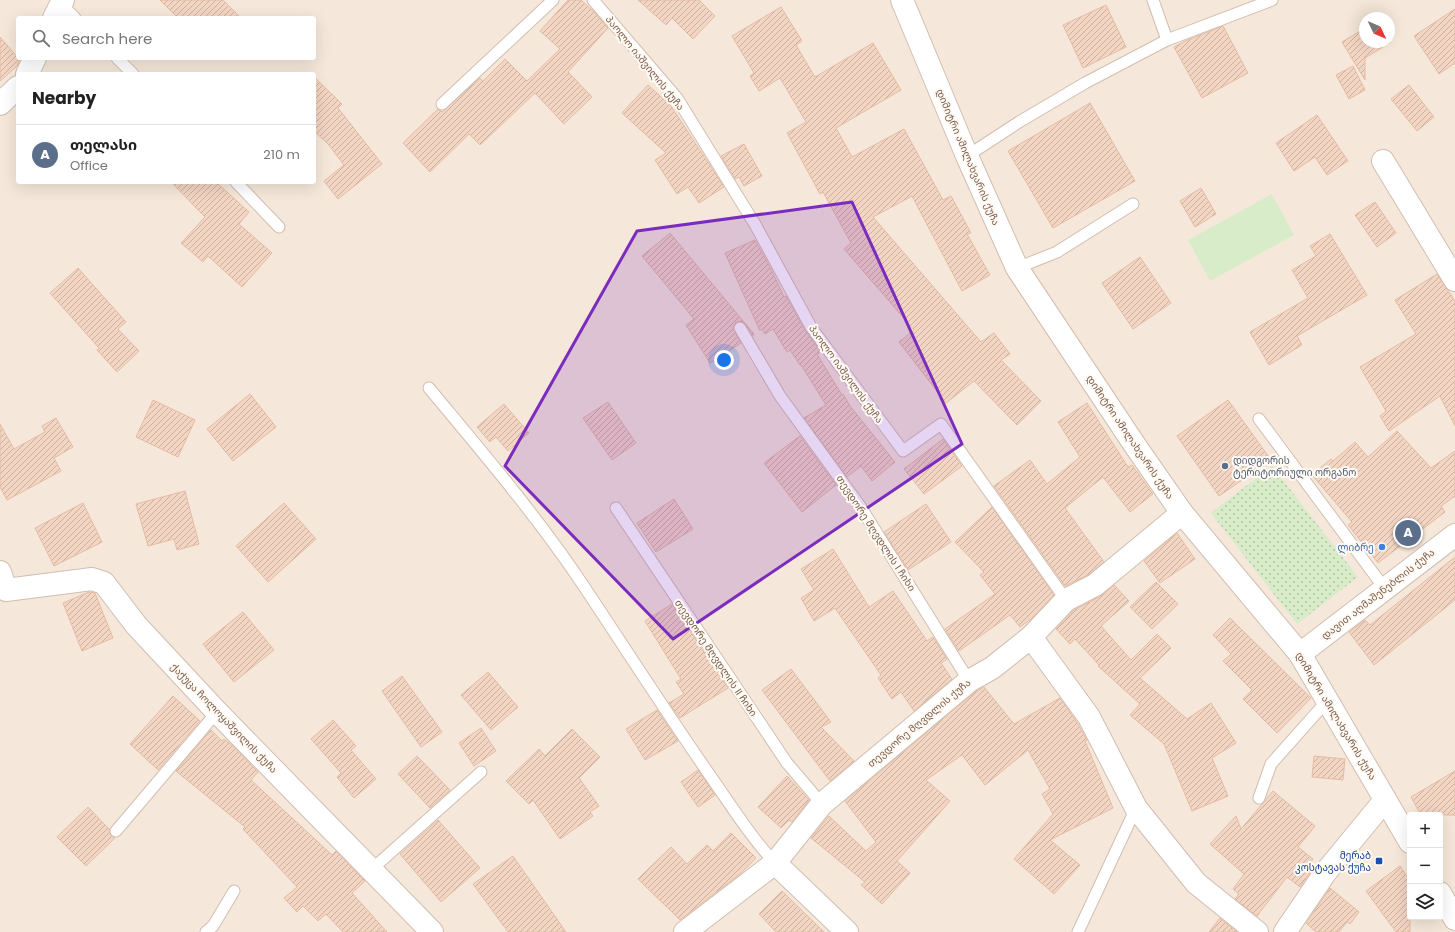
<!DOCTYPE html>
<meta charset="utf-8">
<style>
:root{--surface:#fff;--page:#f2f2f2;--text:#222;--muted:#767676;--line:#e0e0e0;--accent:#e76f51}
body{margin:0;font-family:Poppins,"Noto Sans Georgian",sans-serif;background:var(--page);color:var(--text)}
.controls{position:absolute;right:12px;bottom:12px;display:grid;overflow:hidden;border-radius:4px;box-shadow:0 4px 16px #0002}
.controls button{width:36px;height:36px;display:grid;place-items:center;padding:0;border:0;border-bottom:1px solid var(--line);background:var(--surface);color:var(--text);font:20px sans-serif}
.compass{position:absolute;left:1359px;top:12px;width:36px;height:36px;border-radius:50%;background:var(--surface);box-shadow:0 4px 16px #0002;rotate:134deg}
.you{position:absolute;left:724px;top:360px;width:14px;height:14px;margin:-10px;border:3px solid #fff;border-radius:50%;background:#1a73e8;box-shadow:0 0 0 6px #1a73e833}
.badge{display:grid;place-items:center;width:26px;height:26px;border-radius:50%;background:var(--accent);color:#fff;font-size:13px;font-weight:700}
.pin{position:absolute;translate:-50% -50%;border:2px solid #fff;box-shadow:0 1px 4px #0006}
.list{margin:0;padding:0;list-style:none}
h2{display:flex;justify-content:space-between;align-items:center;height:52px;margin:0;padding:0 16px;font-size:17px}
h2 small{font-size:13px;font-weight:400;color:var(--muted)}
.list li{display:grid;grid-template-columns:26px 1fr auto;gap:12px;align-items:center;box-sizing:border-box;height:60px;padding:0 16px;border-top:1px solid var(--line)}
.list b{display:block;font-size:15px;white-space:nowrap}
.list p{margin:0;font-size:13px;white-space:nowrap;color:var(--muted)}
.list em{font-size:13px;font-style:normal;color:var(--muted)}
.icon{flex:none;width:22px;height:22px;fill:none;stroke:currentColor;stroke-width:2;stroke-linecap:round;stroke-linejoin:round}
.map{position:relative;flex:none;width:1455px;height:932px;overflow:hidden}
.search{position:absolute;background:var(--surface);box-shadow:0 4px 16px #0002;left:16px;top:16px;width:300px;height:44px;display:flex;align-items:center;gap:10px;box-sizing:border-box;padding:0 14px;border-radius:4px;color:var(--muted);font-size:15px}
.panel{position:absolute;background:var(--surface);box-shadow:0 4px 16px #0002;left:16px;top:72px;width:300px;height:112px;border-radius:4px}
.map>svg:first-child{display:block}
.residential{fill:#f5e8da;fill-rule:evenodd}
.park{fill:url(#park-dots)}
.pitch{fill:#d8ecc9}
.building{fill:url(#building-hatch);stroke:#e6bba3}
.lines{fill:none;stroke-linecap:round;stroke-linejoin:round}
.service-casing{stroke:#d1beb0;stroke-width:13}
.minor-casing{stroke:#d1beb0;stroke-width:24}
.service{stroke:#fff;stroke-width:11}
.minor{stroke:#fff;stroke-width:22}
.marked{fill:#7b2cbf;fill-opacity:0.2;stroke:#7b2cbf;stroke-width:3;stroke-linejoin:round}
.service-dot{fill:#5c6f8a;stroke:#fffaf3;stroke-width:1.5}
.shop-dot{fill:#3f7fe0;stroke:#fffaf3;stroke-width:1.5}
.transit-dot{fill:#1a4fb4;stroke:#fffaf3;stroke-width:1.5}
.labels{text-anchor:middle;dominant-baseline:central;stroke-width:4;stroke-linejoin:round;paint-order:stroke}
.street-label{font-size:10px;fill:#7a5c4d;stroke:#fffaf3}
.service-label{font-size:10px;fill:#4e5e75;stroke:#fffaf3;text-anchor:start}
.shop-label{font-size:10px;fill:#366cbe;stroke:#fffaf3;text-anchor:end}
.transit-label{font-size:10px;fill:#164399;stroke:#fffaf3;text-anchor:end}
</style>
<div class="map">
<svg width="1455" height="932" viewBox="0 0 1455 932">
<defs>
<pattern id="park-dots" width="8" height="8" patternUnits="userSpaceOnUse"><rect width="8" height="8" fill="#d8ecc9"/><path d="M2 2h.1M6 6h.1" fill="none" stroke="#b4c2a5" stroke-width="1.8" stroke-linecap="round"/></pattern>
<pattern id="building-hatch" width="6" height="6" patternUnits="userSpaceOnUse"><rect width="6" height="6" fill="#f3d5c3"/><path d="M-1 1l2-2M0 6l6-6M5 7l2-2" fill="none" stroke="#cab0a1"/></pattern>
</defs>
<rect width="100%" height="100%" fill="#fdf6ec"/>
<path class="residential" d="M0 0H1455V932H0ZM18 18H314V58H18ZM1365 18H1389V42H1365ZM18 74H314V182H18ZM1410 815H1440V917H1410Z"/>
<path class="park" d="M1272 466 1358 577 1297 624 1211 513Z"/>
<path class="pitch" d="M1272 194 1294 235 1210 281 1188 240Z"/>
<g class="building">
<path d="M160 0H223L241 18H178Z"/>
<path d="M568 0H581L594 12 608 28 568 72 592 97 564 124 535 93 480 145 469 134 430 172 403 143 438 109 442 112 480 78 483 81 505 59 527 81 560 49 540 31Z"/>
<path d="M638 0H699L715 16 693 39 672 18 666 25Z"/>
<path d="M1106 5 1126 47 1083 68 1063 25Z"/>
<path d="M781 7 802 41 796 45 815 77 873 43 901 90 836 128 852 157 904 129 943 200 951 196 971 233 967 234 990 275 962 291 912 196 873 217 981 342 994 333 1010 354 1001 360 1041 401 1017 425 974 381 946 403 899 342 914 330 844 249 851 243 823 192 820 194 787 133 806 122 780 78 759 91 750 76 754 73 732 36Z"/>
<path d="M1455 9V63L1439 74 1414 36Z"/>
<path d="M1223 26 1248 73 1202 98 1174 47 1185 41Z"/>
<path d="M1365 28V42H1391L1365 58V80L1342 42Z"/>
<path d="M0 37 20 60 16 67 0 81Z"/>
<path d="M1353 66 1365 90 1349 99 1336 75Z"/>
<path d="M314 77 342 104 338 108 382 164 338 199 324 181 344 165 328 144 314 131Z"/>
<path d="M648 85 671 106 724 187 699 203 688 187 677 194 655 160 666 153 622 113Z"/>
<path d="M1409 85 1434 117 1417 131 1391 99Z"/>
<path d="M1090 103 1135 181 1053 228 1008 151Z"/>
<path d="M1317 115 1348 161 1327 175 1315 157 1294 171 1276 143Z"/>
<path d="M744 144 762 176 744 186 739 177 735 179 721 156Z"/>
<path d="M171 182H216L249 212 239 224 272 253 242 287 208 256 203 262 181 243 205 217Z"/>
<path d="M1201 188 1216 214 1195 227 1180 201Z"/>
<path d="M1375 202 1396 233 1377 247 1355 215Z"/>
<path d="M670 233 754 334 753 336 744 322 740 321 736 322 733 328 741 343 710 363 686 325 694 319 642 256Z"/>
<path d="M1330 234 1367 295 1297 336 1302 345 1269 365 1250 332 1308 298 1292 270 1316 256 1310 246Z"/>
<path d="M755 240 771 269 784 297 786 296 805 330 821 352 817 354 842 395 843 394 850 406 895 462 872 481 861 466 847 477 804 418 826 405 801 365H800L790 350 787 352 773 329 765 334 762 329 760 331 725 253Z"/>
<path d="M1140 257 1171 303 1133 329 1102 283Z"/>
<path d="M78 268 126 322 118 329 139 351 117 372 97 350 99 348 50 293Z"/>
<path d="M1437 274 1455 301V426L1440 396 1389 431 1380 416 1386 411 1360 367 1416 334 1395 300Z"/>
<path d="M250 394 276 427 233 461 207 429Z"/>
<path d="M153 400 195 420 178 457 136 437Z"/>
<path d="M1228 400 1271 460 1219 496 1177 436Z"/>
<path d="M608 402 636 443 612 460 583 418Z"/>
<path d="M1087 403 1128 467 1132 465 1153 494 1130 512 1103 477 1065 508 1104 562 1088 575 1065 586 994 486 1030 460 1047 484 1080 457 1058 422Z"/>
<path d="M504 404 529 433 508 451 496 437 490 442 477 427Z"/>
<path d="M56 418 73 447 54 458 61 471 7 500 0 487V424L14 449 45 432 42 426Z"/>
<path d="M1397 431 1431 468 1455 451V496L1441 506 1445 512 1378 563 1348 525 1352 522 1312 475 1331 459 1333 461 1355 442 1368 457Z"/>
<path d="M800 436 836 485 802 512 764 463Z"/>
<path d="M943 439 962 466 924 494 904 469Z"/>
<path d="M185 491 199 544 177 550 174 539 148 546 136 504Z"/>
<path d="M674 499 693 529 656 552 637 523Z"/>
<path d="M83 503 102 542 54 566 35 528Z"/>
<path d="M284 503 316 539 268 582 236 546Z"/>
<path d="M926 504 951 542 908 570 884 532Z"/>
<path d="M992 507 1054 595 1031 619 1020 627 1010 615 959 651 945 629 995 594 980 575 984 572 955 542Z"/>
<path d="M1177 533 1195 559 1160 583 1144 561Z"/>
<path d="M833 549 869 607 893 591 927 641 933 637 947 659 941 663 952 679 914 711 901 692 892 699 878 678 881 675 835 608 814 621 801 598 814 590 801 569Z"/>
<path d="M1455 557V600L1374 665 1349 632 1365 620 1370 625Z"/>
<path d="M1156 582 1178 604 1152 629 1130 607Z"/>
<path d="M1114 585 1129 601 1101 626 1131 660 1157 634 1171 648 1140 678 1187 719 1211 703 1236 743 1212 758 1228 796 1192 811 1164 744 1130 715 1140 704 1098 666 1099 665 1075 639 1070 644 1056 629 1074 610 1101 596Z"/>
<path d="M89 592 95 593 113 638 82 651 63 603Z"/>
<path d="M672 604 728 688 680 718 669 703 684 694 676 682 681 679 645 621Z"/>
<path d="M243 612 274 650 234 682 203 644Z"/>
<path d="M1230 618 1311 698 1277 733 1243 699 1252 690 1223 661 1231 654 1213 635Z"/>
<path d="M791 669 831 722 821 727 854 761 830 781 762 690Z"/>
<path d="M488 672 518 707 491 730 461 695Z"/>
<path d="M402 676 442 732 421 747 382 691Z"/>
<path d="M984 687 1014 724 1060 698 1078 724 1087 740 1085 741 1113 808 1050 840 1080 865 1054 894 1014 859 1053 814 1042 794 1050 789 1028 750 985 785 962 755 926 780 950 801 897 861 910 873 882 904 861 885 865 882 811 838 829 816 866 851 876 842 845 801 976 691Z"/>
<path d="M173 696 200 721 158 770 130 744Z"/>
<path d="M657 710 678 741 645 760 626 729Z"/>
<path d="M333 720 356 746 351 750 376 779 354 798 337 777 341 773 311 739Z"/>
<path d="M481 728 496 751 474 766 459 743Z"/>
<path d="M572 729 600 757 579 778 599 806 590 812 593 816 560 839 533 800 529 804 506 781 539 749 545 756Z"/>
<path d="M211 730 222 741 224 739 233 746 258 772 251 780 332 855 336 851 365 881 352 893 387 932H343L326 914 318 921 303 906 297 912 284 898 297 887 243 829 245 827 176 771Z"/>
<path d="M417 756 450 790 430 808 398 774Z"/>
<path d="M1314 756 1345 759 1343 780 1312 777Z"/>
<path d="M698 770 715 795 698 807 681 782Z"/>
<path d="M1455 771V815H1421L1411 797Z"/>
<path d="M787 776 809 800 792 822 789 820 781 828 758 807Z"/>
<path d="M1273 791 1315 826 1298 847 1313 859 1305 869 1310 873 1300 887 1287 877 1257 916 1235 899 1239 894 1233 889 1244 874 1210 844 1236 816 1241 829Z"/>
<path d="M88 807 109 829 111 836 115 838 86 866 57 837Z"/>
<path d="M438 820 480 868 441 902 400 854Z"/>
<path d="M731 833 756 858 740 874 680 920 638 879 671 847 687 864 707 845 713 851Z"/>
<path d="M513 856 566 932H508L473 884Z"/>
<path d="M1400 866 1410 881V932H1396L1366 891Z"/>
<path d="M1330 888 1359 912 1350 924 1347 922 1339 932H1316L1306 923Z"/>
<path d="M782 891 824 932H776L759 914Z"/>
<path d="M1220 918 1237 932H1209Z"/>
</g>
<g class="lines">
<defs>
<g id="service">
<path d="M593 0 677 98 756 226 811 327 903 451 941 424 1066 600"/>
<path d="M1153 0 1167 40"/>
<path d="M61 4 75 18"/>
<path d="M117 58 133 74"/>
<path d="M442 104 553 0"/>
<path d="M967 156 1019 122 1085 83 1167 40 1272 0"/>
<path d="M236 182 279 227"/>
<path d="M1017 268 1057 252 1133 204"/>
<path d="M740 328 780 396 860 506 969 681"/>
<path d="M429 388C482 452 537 516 583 585 625 648 666 712 709 774 730 804 750 836 775 863"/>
<path d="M1259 419 1385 589"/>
<path d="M616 508 787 763 822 804"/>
<path d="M1259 798 1271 764 1327 701"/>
<path d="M116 831 217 712"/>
<path d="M371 870 481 772"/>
<path d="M206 932 213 926 234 891"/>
<path d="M1078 932 1136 808"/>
</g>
<g id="minor">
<path d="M902 0 967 156 1017 268 1134 444 1182 513 1300 654 1410 842"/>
<path d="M54 18 63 0"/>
<path d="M27 74 35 58"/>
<path d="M0 104 18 87"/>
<path d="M1383 161 1455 280"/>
<path d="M0 572 6 590 92 579 104 583 136 625 217 712 432 932"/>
<path d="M1031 637 1089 717 1136 808 1196 883 1257 932"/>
<path d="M1300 654 1455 535"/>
<path d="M775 863 847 932"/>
<path d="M1440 893 1455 919"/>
<path d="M685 932 775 863 822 804 969 681 992 668 1031 637 1066 600 1095 585 1182 513"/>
<path d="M1285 932 1325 873 1385 800"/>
</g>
</defs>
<use href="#service" class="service-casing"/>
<use href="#minor" class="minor-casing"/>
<use href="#service" class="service"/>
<use href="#minor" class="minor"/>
</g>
<path class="marked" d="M852 202 962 444 673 639 505 466 637 231Z"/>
<circle class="service-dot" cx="1225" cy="466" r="4"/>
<circle class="shop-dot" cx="1382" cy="547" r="4"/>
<rect class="transit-dot" x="1375" y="857" width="8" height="8" rx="2"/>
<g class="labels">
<g class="street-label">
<text transform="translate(645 63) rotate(51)">პაოლო იაშვილის ქუჩა</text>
<text transform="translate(968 157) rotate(67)">დიმიტრი ამილახვარის ქუჩა</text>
<text transform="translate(846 374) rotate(54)">პაოლო იაშვილის ქუჩა</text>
<text transform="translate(1130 437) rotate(56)">დიმიტრი ამილახვარის ქუჩა</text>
<text transform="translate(876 533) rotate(57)">თევდორე მღვდლის I ჩიხი</text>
<text transform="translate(1378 594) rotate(-38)">დავით აღმაშენებლის ქუჩა</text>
<text transform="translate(716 658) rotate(56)">თევდორე მღვდლის II ჩიხი</text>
<text transform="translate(1336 716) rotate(59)">დიმიტრი ამილახვარის ქუჩა</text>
<text transform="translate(224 718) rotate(46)">ქაქუცა ჩოლოყაშვილის ქუჩა</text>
<text transform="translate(919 723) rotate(-40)">თევდორე მღვდლის ქუჩა</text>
</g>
<g class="service-label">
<text x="1233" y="460">დიდგორის<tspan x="1233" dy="12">ტერიტორიული ორგანო</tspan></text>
</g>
<g class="shop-label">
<text x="1374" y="547">ლიბრე</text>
</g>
<g class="transit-label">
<text x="1371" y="855">მერაბ<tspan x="1371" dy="12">კოსტავას ქუჩა</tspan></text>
</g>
</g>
</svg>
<div class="controls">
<button>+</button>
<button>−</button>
<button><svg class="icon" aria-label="layers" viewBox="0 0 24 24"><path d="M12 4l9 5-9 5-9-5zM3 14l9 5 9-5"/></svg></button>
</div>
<svg class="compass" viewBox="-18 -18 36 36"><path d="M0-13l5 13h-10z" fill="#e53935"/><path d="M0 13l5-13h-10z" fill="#767676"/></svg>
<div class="you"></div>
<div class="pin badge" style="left:1408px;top:533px;background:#5c6f8a">A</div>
<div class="search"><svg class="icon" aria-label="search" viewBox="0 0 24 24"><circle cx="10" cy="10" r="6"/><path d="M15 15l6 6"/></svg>Search here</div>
<section class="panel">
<h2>Nearby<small></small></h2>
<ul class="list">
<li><span class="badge" style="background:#5c6f8a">A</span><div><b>თელასი</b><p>Office</p></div><em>210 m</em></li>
</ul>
</section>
</div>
